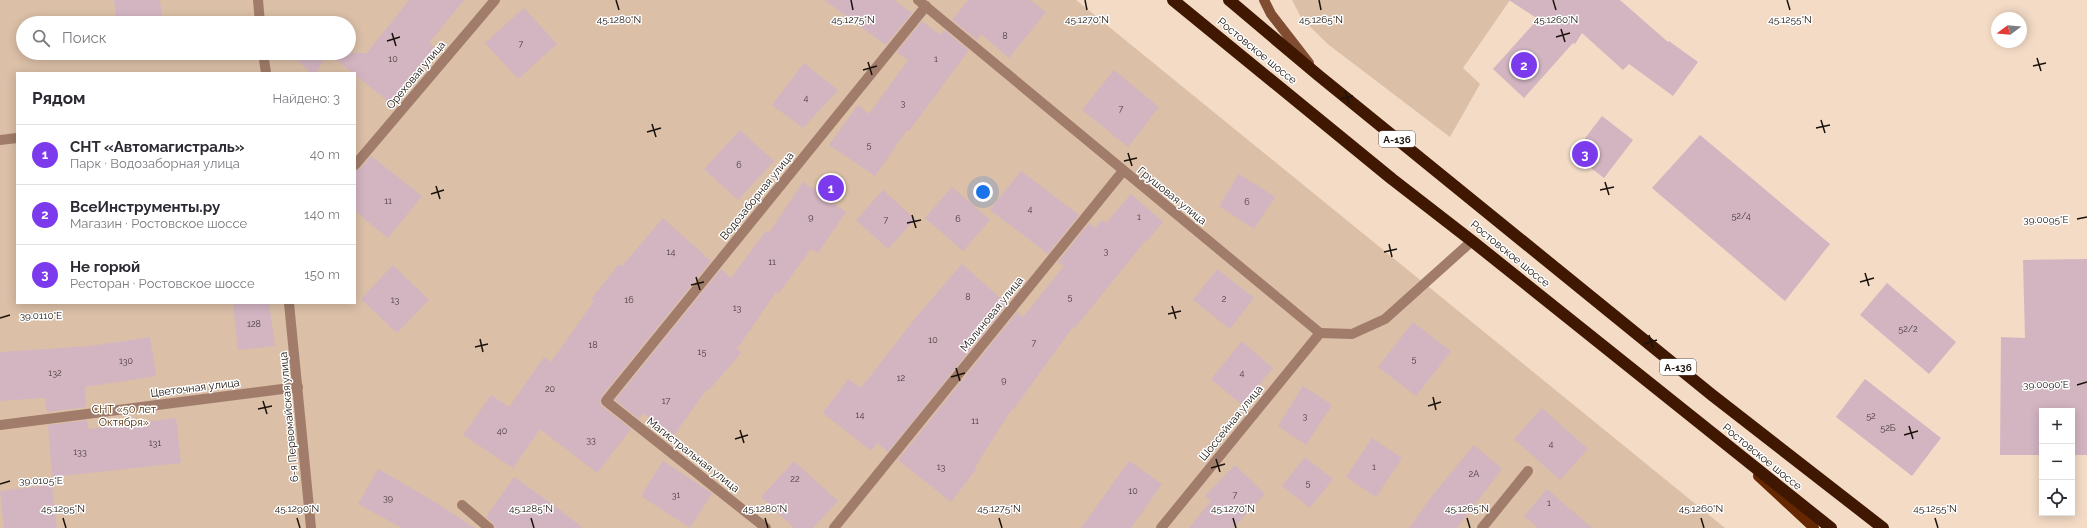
<!DOCTYPE html>
<html lang="ru">
<meta charset="utf-8">
<style>
:root{--surface:#fff;--page:#f2f2f3;--text:#2b2b33;--muted:#7c7c81;--line:#e1e1e2;--accent:#7c3aed}
body{margin:0;font-family:Raleway,sans-serif;background:var(--page);color:var(--text)}
.controls{position:absolute;right:12px;bottom:12px;display:grid;overflow:hidden;border-radius:0px;box-shadow:0 2px 10px #0003}
.controls button{width:36px;height:36px;display:grid;place-items:center;padding:0;border:0;border-bottom:1px solid var(--line);background:var(--surface);color:var(--text);font:20px sans-serif}
.compass{position:absolute;left:1991px;top:12px;width:36px;height:36px;border-radius:50%;background:var(--surface);box-shadow:0 2px 10px #0003;rotate:254deg}
.you{position:absolute;left:983px;top:192px;width:14px;height:14px;margin:-10px;border:3px solid #fff;border-radius:50%;background:#1a73e8;box-shadow:0 0 0 6px #1a73e833}
.badge{display:grid;place-items:center;width:26px;height:26px;border-radius:50%;background:var(--accent);color:#fff;font-size:13px;font-weight:700}
.pin{position:absolute;translate:-50% -50%;border:2px solid #fff;box-shadow:0 1px 4px #0006}
.list{margin:0;padding:0;list-style:none}
h2{display:flex;justify-content:space-between;align-items:center;height:52px;margin:0;padding:0 16px;font-size:17px}
h2 small{font-size:13px;font-weight:400;color:var(--muted)}
.list li{display:grid;grid-template-columns:26px 1fr auto;gap:12px;align-items:center;box-sizing:border-box;height:60px;padding:0 16px;border-top:1px solid var(--line)}
.list b{display:block;font-size:15px;white-space:nowrap}
.list p{margin:0;font-size:13px;white-space:nowrap;color:var(--muted)}
.list em{font-size:13px;font-style:normal;color:var(--muted)}
.icon{flex:none;width:22px;height:22px;fill:none;stroke:currentColor;stroke-width:2;stroke-linecap:round;stroke-linejoin:round}
.map{position:relative;flex:none;width:2087px;height:528px;overflow:hidden}
.search{position:absolute;background:var(--surface);box-shadow:0 2px 10px #0003;left:16px;top:16px;width:340px;height:44px;display:flex;align-items:center;gap:10px;box-sizing:border-box;padding:0 14px;border-radius:22px;color:var(--muted);font-size:15px}
.panel{position:absolute;background:var(--surface);box-shadow:0 2px 10px #0003;left:16px;top:72px;width:340px;height:232px;border-radius:0px}
.map>svg:first-child{display:block}
.green{fill:#dbbfa7;fill-rule:evenodd}
.building{fill:#d3b5c2}
.lines{fill:none;stroke-linecap:round;stroke-linejoin:round}
.street{stroke:#a17c6a;stroke-width:10}
.secondary{stroke:#804c32;stroke-width:10}
.primary{stroke:#662800;stroke-width:10}
.highway{stroke:#401802;stroke-width:12}
.ticks{fill:none;stroke:#1a120b;stroke-width:1.5}
.labels{text-anchor:middle;dominant-baseline:central;stroke-width:3;stroke-linejoin:round;paint-order:stroke}
.number-label{font-size:9px;fill:#483b39}
.shield{fill:#fff;stroke:#5f5954;stroke-width:1}
.shield-label{font-size:10px;font-weight:bold;fill:#1a120b}
.street-label{font-size:11px;fill:#1a120b;stroke:#fff}
.park-label{font-size:11px;fill:#4e2b04;stroke:#fff}
.ticks-label{font-size:10px;text-anchor:middle;fill:#1a120b;stroke:#fff;stroke-width:3;stroke-linejoin:round;paint-order:stroke}
</style>
<div class="map">
<svg width="2087" height="528" viewBox="0 0 2087 528">
<rect width="100%" height="100%" fill="#f3dbc6"/>
<g class="green">
<path d="M0 0H1076L1725 528H0ZM23 23H349V53H23ZM17 73H355V303H17Z"/>
<path d="M1292 0H1510L1463 68 1480 84 1450 137 1329 45 1302 19Z"/>
</g>
<g class="building">
<path d="M114 0H160L163 23H117Z"/>
<path d="M409 0H464L429 43 435 47 390 103 328 53H367Z"/>
<path d="M824 0H894L912 13 886 45Z"/>
<path d="M968 0H1030L1046 12 1009 58 981 34 977 40 952 20Z"/>
<path d="M1509 0H1620L1668 42 1669 41 1698 62 1673 96 1629 64 1623 70 1582 33 1575 44 1573 43 1524 98 1493 69 1538 19Z"/>
<path d="M524 8 557 44 518 79 485 43Z"/>
<path d="M922 21 940 35 944 30 969 50 909 131 907 130 875 176 829 145 858 105 869 114 908 60 897 52Z"/>
<path d="M290 53H327L316 73H311Z"/>
<path d="M804 63 838 90 803 128 772 105Z"/>
<path d="M1114 70 1159 107 1128 147 1082 110Z"/>
<path d="M1602 116 1633 140 1604 178 1573 154Z"/>
<path d="M740 130 774 161 738 200 704 169Z"/>
<path d="M1700 135 1830 244 1785 301 1652 188Z"/>
<path d="M371 156 422 196 388 238 355 211V171L360 169Z"/>
<path d="M1021 171 1079 215 1048 254 990 210Z"/>
<path d="M1239 174 1275 197 1254 229 1219 206Z"/>
<path d="M803 182 846 212 818 253 811 249 778 294 776 292 737 349 741 353 709 390 707 389 674 435 643 413 639 419 615 400 721 269 731 278 766 231 769 233Z"/>
<path d="M952 187 990 220 963 251 925 218Z"/>
<path d="M883 190 915 219 888 249 856 220Z"/>
<path d="M1131 194 1163 222 1147 241 1146 240 1075 328 1073 327 1013 410 1012 409 975 467 977 468 951 502 898 460 1017 312 1023 317 1064 266 1058 262 1089 223 1095 228 1102 220 1106 223Z"/>
<path d="M663 218 711 261 601 397 600 403 602 406 631 429 597 473 540 429 513 468 463 435 491 395 509 407 544 357 551 362 594 301 591 299 619 264 622 266Z"/>
<path d="M2087 259V455H2072V411H2042V455H2000L2001 337 2025 338 2023 260Z"/>
<path d="M962 264 1007 304 888 452 877 443 871 451 823 413 848 379 861 388 917 316Z"/>
<path d="M393 265 429 300 397 333 361 299Z"/>
<path d="M1217 269 1254 298 1230 329 1193 300Z"/>
<path d="M1887 283 1956 342 1929 374 1860 315Z"/>
<path d="M233 303H269L275 346 238 350Z"/>
<path d="M1413 322 1451 351 1416 396 1378 367Z"/>
<path d="M150 337 156 376 85 387 86 407 47 412 45 398 0 401V352L90 346Z"/>
<path d="M1242 341 1273 368 1242 405 1211 379Z"/>
<path d="M1865 379 1941 438 1912 476 1836 417Z"/>
<path d="M1303 386 1332 405 1306 445 1278 426Z"/>
<path d="M1542 408 1588 449 1560 480 1514 439Z"/>
<path d="M176 418 181 463 52 477 48 425 87 420 88 429Z"/>
<path d="M1372 438 1402 458 1376 497 1346 477Z"/>
<path d="M1474 445 1502 469 1457 528H1409L1432 496Z"/>
<path d="M1305 457 1333 479 1310 508 1282 486Z"/>
<path d="M663 461 712 493 690 528 641 496Z"/>
<path d="M794 461 838 501 813 528H794L761 497Z"/>
<path d="M1129 461 1162 484 1131 528H1081Z"/>
<path d="M1235 465 1265 494 1233 528H1189L1211 501 1205 496Z"/>
<path d="M378 469 425 496 475 528H402L358 504Z"/>
<path d="M514 477 559 509 583 528H495L493 523 486 517Z"/>
<path d="M52 485 57 528H4L0 491Z"/>
<path d="M1547 489 1592 528H1538L1524 516Z"/>
</g>
<g class="lines">
<g class="street">
<path d="M258 0 260 23"/>
<path d="M918 0 1320 333"/>
<path d="M263 53 266 73"/>
<path d="M0 140 17 138"/>
<path d="M355 165 495 0"/>
<path d="M289 303 311 528"/>
<path d="M1320 333 1352 334 1385 319 1472 241"/>
<path d="M0 425 298 387"/>
<path d="M462 505 489 528"/>
<path d="M766 528 606 401 926 6"/>
<path d="M834 528 1123 171"/>
<path d="M1161 528 1320 333"/>
<path d="M1482 528 1528 471"/>
</g>
<path class="secondary" d="M1264 0 1271 14 1309 63"/>
<path class="primary" d="M1758 476 1814 528"/>
<g class="highway">
<path d="M1173 0 1392 179 1472 241 1831 528"/>
<path d="M1229 0 1318 75 1712 395 1883 528"/>
</g>
</g>
<path class="ticks" d="M616 0 619 10M851 0 853 10M1085 0 1087 10M1319 0 1321 10M1553 0 1556 10M1787 0 1790 10M1561 29 1565 42M392 33 396 46M1556 37 1570 33M387 41 400 37M2037 58 2041 71M868 62 872 75M2033 66 2046 63M863 70 877 66M1345 91 1349 104M1340 99 1353 96M1821 120 1825 133M652 124 656 137M1816 128 1830 125M647 132 661 128M1128 153 1132 166M1124 161 1137 158M1605 182 1609 195M436 186 440 199M1600 190 1614 187M431 194 444 190M912 215 916 228M2077 219 2087 217M907 223 921 220M1389 244 1392 257M1384 252 1397 249M1865 273 1869 286M696 277 700 290M1860 282 1874 278M691 285 704 282M1172 306 1176 319M1168 314 1181 311M0 318 10 315M1649 335 1653 348M480 339 483 352M1644 344 1657 340M475 347 488 344M956 368 960 381M951 377 965 373M2077 385 2087 382M1433 397 1436 410M263 401 267 414M1428 406 1441 402M258 409 272 406M1909 426 1913 439M740 430 744 443M1904 435 1918 431M735 439 748 435M1216 459 1220 472M1211 468 1225 464M0 484 10 481M63 518 66 528M297 518 300 528M531 518 534 528M765 518 768 528M999 518 1002 528M1233 518 1236 528M1467 518 1470 528M1701 518 1704 528M1935 518 1938 528"/>
<g class="labels">
<g class="number-label">
<text x="1005" y="36">8</text>
<text x="521" y="44">7</text>
<text x="393" y="59">10</text>
<text x="936" y="59">1</text>
<text x="806" y="98">4</text>
<text x="903" y="103">3</text>
<text x="1121" y="109">7</text>
<text x="869" y="145">5</text>
<text x="739" y="165">6</text>
<text x="388" y="201">11</text>
<text x="1247" y="202">6</text>
<text x="1030" y="209">4</text>
<text x="1741" y="216">52/4</text>
<text x="811" y="217">9</text>
<text x="1139" y="217">1</text>
<text x="958" y="219">6</text>
<text x="886" y="220">7</text>
<text x="1106" y="251">3</text>
<text x="671" y="252">14</text>
<text x="772" y="262">11</text>
<text x="968" y="297">8</text>
<text x="1070" y="297">5</text>
<text x="1224" y="299">2</text>
<text x="395" y="300">13</text>
<text x="629" y="300">16</text>
<text x="737" y="308">13</text>
<text x="254" y="324">128</text>
<text x="1908" y="329">52/2</text>
<text x="933" y="340">10</text>
<text x="1034" y="343">7</text>
<text x="593" y="345">18</text>
<text x="702" y="352">15</text>
<text x="1414" y="359">5</text>
<text x="126" y="361">130</text>
<text x="55" y="373">132</text>
<text x="1242" y="373">4</text>
<text x="901" y="378">12</text>
<text x="1004" y="380">9</text>
<text x="550" y="389">20</text>
<text x="666" y="401">17</text>
<text x="860" y="415">14</text>
<text x="1305" y="416">3</text>
<text x="1871" y="416">52</text>
<text x="975" y="421">11</text>
<text x="1888" y="428">52Б</text>
<text x="502" y="431">40</text>
<text x="591" y="440">33</text>
<text x="155" y="443">131</text>
<text x="1551" y="444">4</text>
<text x="80" y="452">133</text>
<text x="941" y="467">13</text>
<text x="1374" y="467">1</text>
<text x="1474" y="474">2А</text>
<text x="795" y="479">22</text>
<text x="1308" y="483">5</text>
<text x="1133" y="491">10</text>
<text x="676" y="495">31</text>
<text x="1235" y="495">7</text>
<text x="388" y="498">39</text>
<text x="1549" y="503">1</text>
</g>
<g class="shield">
<rect x="1379" y="131" width="36" height="16" rx="3"/>
<rect x="1660" y="359" width="36" height="16" rx="3"/>
</g>
<g class="shield-label">
<text x="1397" y="139">А-136</text>
<text x="1678" y="367">А-136</text>
</g>
<g class="street-label">
<text transform="translate(1257 51) rotate(39)">Ростовское шоссе</text>
<text transform="translate(416 75) rotate(-50)">Ореховая улица</text>
<text transform="translate(757 196) rotate(-51)">Водозаборная улица</text>
<text transform="translate(1172 196) rotate(39)">Грушовая улица</text>
<text transform="translate(1510 254) rotate(39)">Ростовское шоссе</text>
<text transform="translate(992 314) rotate(-51)">Малиновая улица</text>
<text transform="translate(195 388) rotate(-7)">Цветочная улица</text>
<text transform="translate(289 417) rotate(-95)">6-я Первомайская улица</text>
<text transform="translate(1231 423) rotate(-51)">Шоссейная улица</text>
<text transform="translate(693 455) rotate(38)">Магистральная улица</text>
<text transform="translate(1762 457) rotate(39)">Ростовское шоссе</text>
</g>
<g class="park-label">
<text x="124" y="409">СНТ «50 лет<tspan x="124" dy="13">Октября»</tspan></text>
</g>
</g>
<g class="ticks-label">
<text x="619" y="23">45.1280°N</text>
<text x="853" y="23">45.1275°N</text>
<text x="1087" y="23">45.1270°N</text>
<text x="1321" y="23">45.1265°N</text>
<text x="1556" y="23">45.1260°N</text>
<text x="1790" y="23">45.1255°N</text>
<text x="2046" y="223">39.0095°E</text>
<text x="41" y="319">39.0110°E</text>
<text x="2046" y="388">39.0090°E</text>
<text x="41" y="484">39.0105°E</text>
<text x="63" y="512">45.1295°N</text>
<text x="297" y="512">45.1290°N</text>
<text x="531" y="512">45.1285°N</text>
<text x="765" y="512">45.1280°N</text>
<text x="999" y="512">45.1275°N</text>
<text x="1233" y="512">45.1270°N</text>
<text x="1467" y="512">45.1265°N</text>
<text x="1701" y="512">45.1260°N</text>
<text x="1935" y="512">45.1255°N</text>
</g>
</svg>
<div class="controls">
<button>+</button>
<button>−</button>
<button><svg class="icon" aria-label="locate" viewBox="0 0 24 24"><circle cx="12" cy="12" r="6"/><path d="M12 2v4M12 18v4M2 12h4M18 12h4"/></svg></button>
</div>
<svg class="compass" viewBox="-18 -18 36 36"><path d="M0-13l5 13h-10z" fill="#e53935"/><path d="M0 13l5-13h-10z" fill="#7c7c81"/></svg>
<div class="you"></div>
<div class="pin badge" style="left:831px;top:188px">1</div>
<div class="pin badge" style="left:1524px;top:65px">2</div>
<div class="pin badge" style="left:1585px;top:154px">3</div>
<div class="search"><svg class="icon" aria-label="search" viewBox="0 0 24 24"><circle cx="10" cy="10" r="6"/><path d="M15 15l6 6"/></svg>Поиск</div>
<section class="panel">
<h2>Рядом<small>Найдено: 3</small></h2>
<ul class="list">
<li><span class="badge">1</span><div><b>СНТ «Автомагистраль»</b><p>Парк · Водозаборная улица</p></div><em>40 m</em></li>
<li><span class="badge">2</span><div><b>ВсеИнструменты.ру</b><p>Магазин · Ростовское шоссе</p></div><em>140 m</em></li>
<li><span class="badge">3</span><div><b>Не горюй</b><p>Ресторан · Ростовское шоссе</p></div><em>150 m</em></li>
</ul>
</section>
</div>
